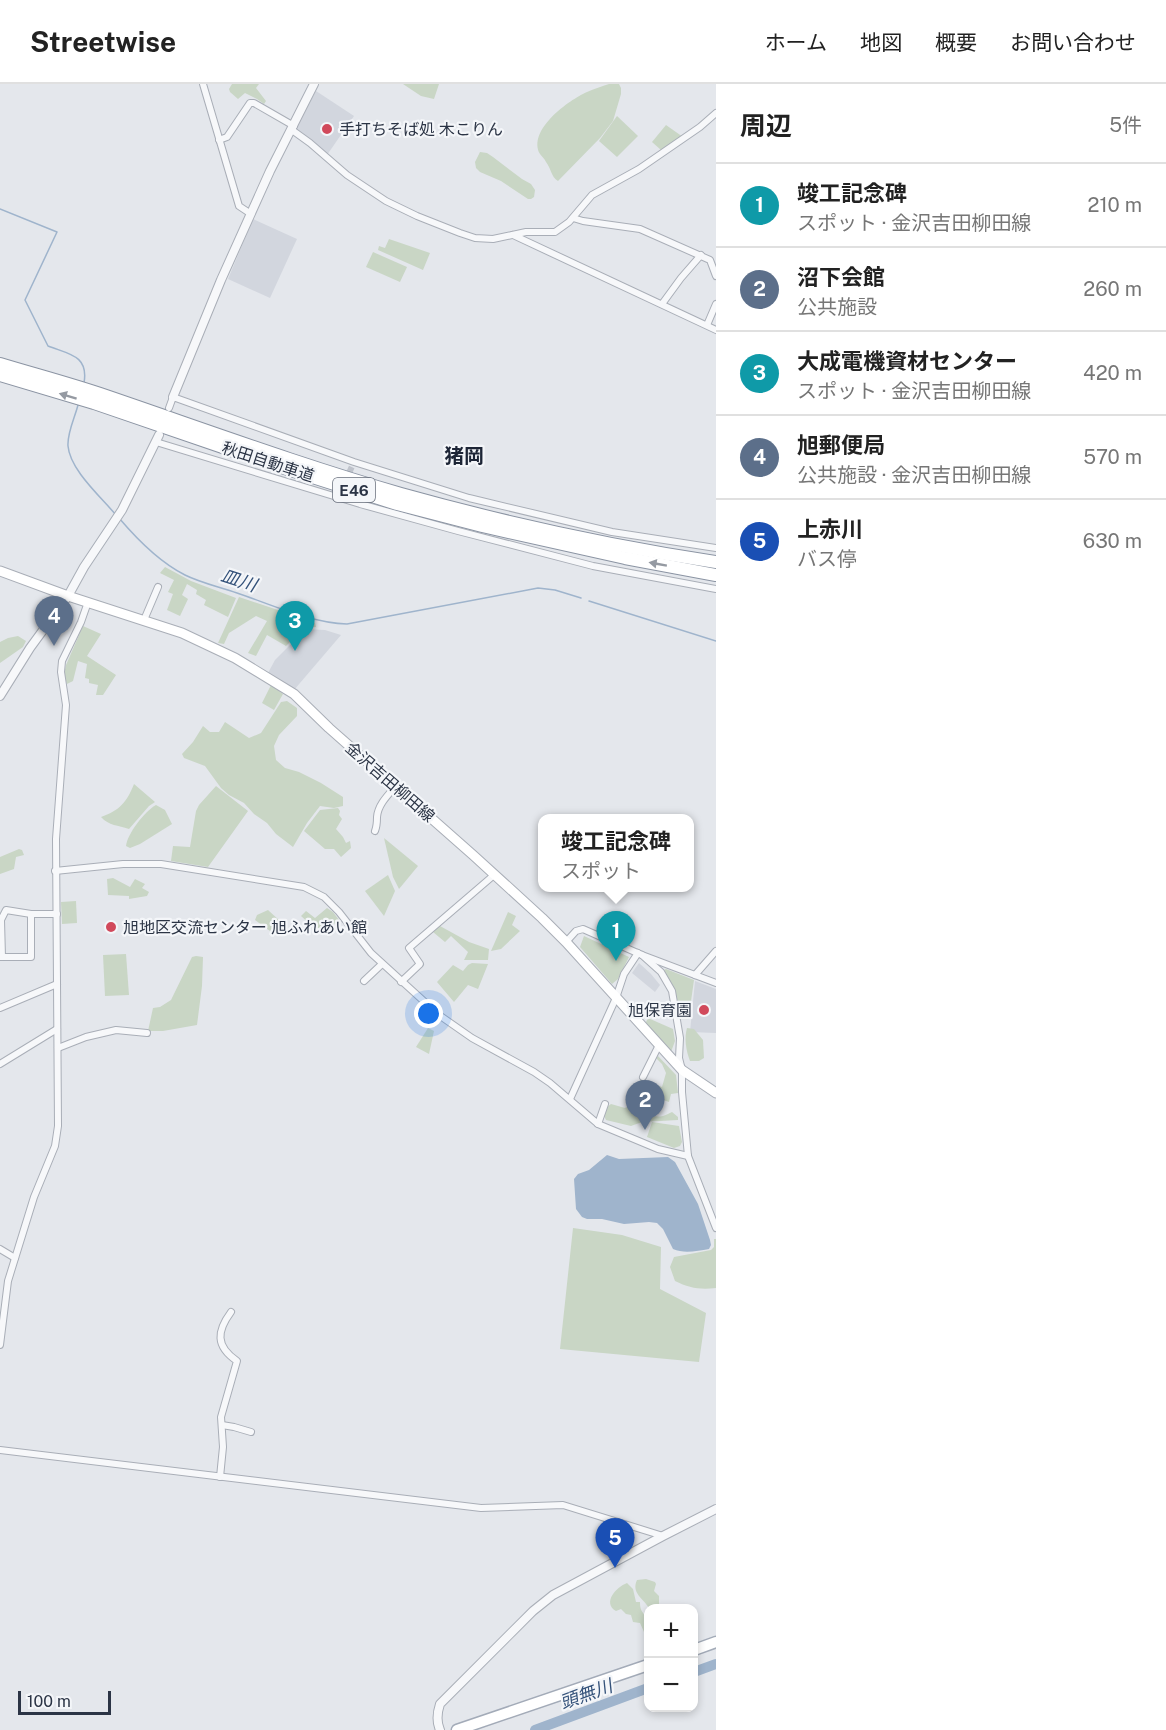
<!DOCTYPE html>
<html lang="ja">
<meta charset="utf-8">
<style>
:root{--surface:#fff;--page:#f6f6f6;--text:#222;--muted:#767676;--line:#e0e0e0;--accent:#7c3aed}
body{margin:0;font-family:"Public Sans","Noto Sans JP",sans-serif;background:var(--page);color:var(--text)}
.controls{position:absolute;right:18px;bottom:18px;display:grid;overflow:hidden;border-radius:12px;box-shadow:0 3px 9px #0003}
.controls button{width:54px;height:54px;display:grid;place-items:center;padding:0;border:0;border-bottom:2px solid var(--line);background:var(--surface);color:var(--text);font:30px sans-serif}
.scale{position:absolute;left:18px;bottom:15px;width:93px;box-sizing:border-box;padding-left:6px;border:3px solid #2b3445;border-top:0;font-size:16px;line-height:21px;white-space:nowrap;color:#2b3445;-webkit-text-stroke:4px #f4f6f9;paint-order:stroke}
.you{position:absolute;left:429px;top:930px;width:21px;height:21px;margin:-15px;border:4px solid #fff;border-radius:50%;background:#1a73e8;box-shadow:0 0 0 9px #1a73e833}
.badge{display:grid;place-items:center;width:39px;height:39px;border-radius:50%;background:var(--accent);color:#fff;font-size:20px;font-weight:700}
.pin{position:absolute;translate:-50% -50px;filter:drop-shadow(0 2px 3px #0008)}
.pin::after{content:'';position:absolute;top:32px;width:21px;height:18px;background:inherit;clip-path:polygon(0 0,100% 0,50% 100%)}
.popup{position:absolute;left:538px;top:730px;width:156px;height:78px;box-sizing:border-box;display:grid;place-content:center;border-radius:12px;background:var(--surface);filter:drop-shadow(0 2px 4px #0005);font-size:20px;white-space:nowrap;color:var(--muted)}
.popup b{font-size:22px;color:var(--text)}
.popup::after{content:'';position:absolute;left:50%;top:100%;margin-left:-12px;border:12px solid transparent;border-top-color:var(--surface)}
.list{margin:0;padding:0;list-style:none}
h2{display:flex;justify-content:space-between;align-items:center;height:78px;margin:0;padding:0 24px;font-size:26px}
h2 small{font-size:20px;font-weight:400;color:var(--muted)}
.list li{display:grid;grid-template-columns:39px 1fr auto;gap:18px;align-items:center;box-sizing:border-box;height:84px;padding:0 24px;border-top:2px solid var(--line)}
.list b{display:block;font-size:22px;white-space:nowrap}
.list p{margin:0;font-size:20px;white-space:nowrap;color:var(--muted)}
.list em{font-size:20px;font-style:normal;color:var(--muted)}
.map{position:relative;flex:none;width:716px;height:1646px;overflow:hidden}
header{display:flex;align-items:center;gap:36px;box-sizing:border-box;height:84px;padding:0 30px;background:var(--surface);border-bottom:2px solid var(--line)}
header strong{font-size:28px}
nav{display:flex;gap:33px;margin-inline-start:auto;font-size:21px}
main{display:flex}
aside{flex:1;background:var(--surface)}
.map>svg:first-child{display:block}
.built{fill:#d2d6de}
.green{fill:#c9d6c5}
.water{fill:#9fb4cc}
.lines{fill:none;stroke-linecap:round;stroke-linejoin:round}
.stream{stroke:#9fb4cc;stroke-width:1.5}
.river{stroke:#9fb4cc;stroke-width:10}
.minor-tunnel{stroke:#bfc3cb;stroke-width:6;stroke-dasharray:6 3;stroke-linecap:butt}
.minor-casing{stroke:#a9aeb7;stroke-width:8}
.tertiary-casing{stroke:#a9aeb7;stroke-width:10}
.secondary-casing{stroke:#a9aeb7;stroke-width:11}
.primary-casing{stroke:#a3abb8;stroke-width:13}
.motorway-casing{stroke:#8b94a3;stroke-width:14}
.minor{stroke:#f7f8fa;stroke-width:6}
.tertiary{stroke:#f7f8fa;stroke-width:8}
.secondary{stroke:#fff;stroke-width:9}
.primary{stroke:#fff;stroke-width:10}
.motorway{stroke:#fff;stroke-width:12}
.oneway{fill:#959aa2}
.poi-dot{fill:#d1495b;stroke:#f4f6f9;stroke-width:2}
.labels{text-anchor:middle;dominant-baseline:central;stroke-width:4.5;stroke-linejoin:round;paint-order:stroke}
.shield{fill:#f4f6f9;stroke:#676e7b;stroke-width:1.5}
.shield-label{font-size:15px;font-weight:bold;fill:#2b3445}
.poi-label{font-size:16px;fill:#2b3445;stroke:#f4f6f9;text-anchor:start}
.street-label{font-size:16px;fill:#2b3445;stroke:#f4f6f9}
.water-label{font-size:18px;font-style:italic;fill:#34527a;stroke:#f4f6f9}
.quarter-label{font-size:20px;font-weight:bold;fill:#1d2536;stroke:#f4f6f9}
</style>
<header>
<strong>Streetwise</strong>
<nav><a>ホーム</a><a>地図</a><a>概要</a><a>お問い合わせ</a></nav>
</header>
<main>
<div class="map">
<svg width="716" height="1646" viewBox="0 0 716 1646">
<rect width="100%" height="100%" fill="#e4e7ec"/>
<g class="built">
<path d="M316 7 354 32 327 71 295 46Z"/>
<path d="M253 135 297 155 270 214 228 195Z"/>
<path d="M306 545 325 546 341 551 294 606 268 589 275 576Z"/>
<path d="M639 879 651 890 660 901 655 908 632 889Z"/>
<path d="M695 897 716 905V949L690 948Z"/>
</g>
<g class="green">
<path d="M232 0H259L256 4 266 17 264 20 257 15 245 9 238 15 230 8 229 5Z"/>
<path d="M403 0H439L434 15 421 12Z"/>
<path d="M609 0H619L621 4V10L613 37 600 54 558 97C551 93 551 84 546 78 545 75 542 73 540 70 527 46 569 16 587 8 594 5 602 2 609 0Z"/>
<path d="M617 32 638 52 617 73 599 57Z"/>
<path d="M666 41 683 53 661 66 652 58Z"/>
<path d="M480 68 487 69 493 73 522 95 531 100 535 106 534 113 531 115H528L501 97 480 88 476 84 475 78Z"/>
<path d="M389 155 430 169 423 186 378 166 379 162 385 164Z"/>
<path d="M373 168 407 183 400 198 366 183Z"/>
<path d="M165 483 191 497 236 514 228 533 204 521 206 516 196 510 197 506 187 500 182 511 188 515 180 532 167 526 173 510 168 508 174 496 160 489Z"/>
<path d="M239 513 311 537 315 539 316 543H305L286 562 267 551 256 572 248 569 267 537 256 532 229 549 224 560 218 559Z"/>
<path d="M83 542 101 550 87 572 116 591 103 611H96L98 601 89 599V595L85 594 87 580 78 577 73 597 67 600 64 590 66 581Z"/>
<path d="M18 552 26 557 23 563 0 579V558L8 554Z"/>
<path d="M271 601 283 610 274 626 262 619Z"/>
<path d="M287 617 297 624V632L279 651 274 662 276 676 285 684 299 688 321 699 343 713V722L334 724 320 722 307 739 293 763 276 750 267 739 254 730 244 719 229 711 221 704 205 682 184 674 182 670 193 658 203 642 210 648H219L225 638 249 654 261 649 281 618Z"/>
<path d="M134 700 155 718 149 722 129 745C118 741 109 742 101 733 119 727 127 718 134 700Z"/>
<path d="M216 702 248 727 208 783 171 777 173 762 190 763 196 727 199 721Z"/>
<path d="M156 721 165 726 172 740 140 760 130 764 126 762C127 750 145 727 156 721Z"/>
<path d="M338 724 340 727 339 731 342 735 336 745 343 753 346 759 350 757 351 764 341 773 334 765H325L304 747 320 726Z"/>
<path d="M384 754 418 782 399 805 393 793Z"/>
<path d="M19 765 22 766 24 771 16 773 14 785 0 790V773Z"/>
<path d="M388 791 395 807 384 832 365 807Z"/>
<path d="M113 794 130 803 135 795 145 800 142 804 149 808 147 812 129 815V812L108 811 107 795Z"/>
<path d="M76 817 77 839 62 840 61 818Z"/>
<path d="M327 824 333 828 339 836 321 850 301 832 306 827 315 834Z"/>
<path d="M268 826 280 837 270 847 255 836 257 831Z"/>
<path d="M508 828 516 832 512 841 520 847 501 865 491 867Z"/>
<path d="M440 842 469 858 489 865 488 876H464L468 868 451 852 445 858 433 848Z"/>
<path d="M584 852 629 873 618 895 612 900 580 863Z"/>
<path d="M126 870 129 911 105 912 103 871Z"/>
<path d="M196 872 203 873 202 902 197 941 163 947H148L153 924 160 923 171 916 192 873Z"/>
<path d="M472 879 488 880 478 905 468 901 454 918 437 898 453 881 463 887 468 881Z"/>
<path d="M666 885 694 896 690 924 679 921 675 909 664 886Z"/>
<path d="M648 934 673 945 675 957 671 968 645 940Z"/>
<path d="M428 944 434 947 429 970 416 963Z"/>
<path d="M687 944 694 945 703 956 704 974 699 977H690C686 967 684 954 687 944Z"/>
<path d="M658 972 676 991 678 1009 671 1010 669 1018 645 1010 639 1022 631 1019 641 995 662 1003 666 989 662 980 656 974Z"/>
<path d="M611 1020 625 1024C637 1017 645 1036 663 1032 667 1031 669 1029 672 1028L678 1033V1036L642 1038 631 1042 606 1036 604 1032 607 1023Z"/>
<path d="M652 1038 679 1042 682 1058 680 1062 674 1064 647 1053Z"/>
<path d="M573 1144 622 1151 661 1163 660 1205 706 1229 699 1278 560 1265Z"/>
<path d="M714 1155H716V1204C700 1206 689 1204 675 1197L670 1183 674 1173 711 1166 714 1163Z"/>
<path d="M646 1495 655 1498 656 1500 654 1507 659 1512V1524H649C643 1514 631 1509 637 1496Z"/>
<path d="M627 1499 633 1505 636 1518H640C640 1526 642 1527 645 1532 649 1539 649 1549 648 1557L640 1539 633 1538 631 1531 626 1530 621 1525 616 1527C602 1519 616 1503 627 1499Z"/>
</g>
<path class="water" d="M607 1071 619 1075 668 1073 675 1078 698 1120 710 1156 711 1161 709 1165C697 1167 684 1170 673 1165L663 1145 657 1139 649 1138 624 1140 602 1135H587L582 1133 576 1125 574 1095 578 1090 589 1086Z"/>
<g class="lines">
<g class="stream">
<path d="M0 125 57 148 25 216 48 262C68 270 89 271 84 299"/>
<path d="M78 321C75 333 67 349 68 362 70 386 101 413 116 431"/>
<path d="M119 434C136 454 161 479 185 491 201 499 220 503 237 509 270 520 311 539 347 540L538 504 555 506 581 514"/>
<path d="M589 517 716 557"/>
</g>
<g class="river">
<path d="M694 1588 716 1580"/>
<path d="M535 1646 648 1604"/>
</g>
<path class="minor-tunnel" d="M338 413 354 378"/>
<defs>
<g id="minor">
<path d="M203 0 239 122 251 130"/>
<path d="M292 46 310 59 347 91 386 117 417 132 460 149 475 154 493 155 526 148H555L569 138 592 111 639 85 700 43 716 29"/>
<path d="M219 56 227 53 250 19H254L294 42"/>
<path d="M573 134 583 137 640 145 710 176 716 192"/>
<path d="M513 151 716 246"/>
<path d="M662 220 681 194 701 171"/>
<path d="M707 241 716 220"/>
<path d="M169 324 173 313 354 378 469 414 612 448 716 464"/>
<path d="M156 358 360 420 458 447 593 482 716 505"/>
<path d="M144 536 158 503"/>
<path d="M375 747C377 742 377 739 377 733 378 721 387 712 395 703"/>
<path d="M55 787 123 780H161L304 803 324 813 339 828 371 869 439 931 472 954 534 988 550 999 598 1040 658 1065 688 1072"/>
<path d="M566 858 576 847 583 845 642 871 716 899"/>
<path d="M642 871 661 888 672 907 680 954 679 974 682 986V1008L688 1072 716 1144"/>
<path d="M0 873H31V830"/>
<path d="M2 873 1 836 6 826 31 830H57"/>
<path d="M695 891 716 867"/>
<path d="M364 897 382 880"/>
<path d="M401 898 420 880 409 864 494 791"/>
<path d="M0 924 57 900"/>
<path d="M58 964 86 953 116 946 147 949"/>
<path d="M0 980 57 945"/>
<path d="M643 993 659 961"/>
<path d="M570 1015 616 914 624 890 638 869"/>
<path d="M598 1040 605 1020"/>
<path d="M0 1165 15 1174"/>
<path d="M0 1261 8 1197 34 1113 55 1062 58 1042 56 755 66 621 61 588 62 577 81 538 88 518"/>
<path d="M222 1341 234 1343 251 1348"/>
<path d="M0 1366 481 1424 563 1421 663 1452"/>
<path d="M220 1393 223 1363 221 1333 237 1277C215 1262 217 1247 231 1228"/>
</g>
<g id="tertiary">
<path d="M173 313 221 196 270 87 314 0"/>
<path d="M0 612 30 564 68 512 84 483 122 426 159 351"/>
<path d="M440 1646C436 1637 437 1629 440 1620L533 1527 553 1511 663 1452 716 1425"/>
</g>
<path id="secondary" d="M0 487 68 512 182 549 235 574 294 610 329 644 473 771 542 834 566 858 682 986 716 1009"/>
<g id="primary">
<path d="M694 1566 716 1558"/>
<path d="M457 1646 648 1581"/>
</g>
<g id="motorway">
<path d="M0 280C33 290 67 299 100 310 200 344 300 381 401 410 505 439 610 462 716 478"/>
<path d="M0 291 94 319 275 381 397 420 482 442 625 474 716 491"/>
</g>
</defs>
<use href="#minor" class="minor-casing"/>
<use href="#tertiary" class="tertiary-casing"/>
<use href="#secondary" class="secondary-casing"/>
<use href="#primary" class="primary-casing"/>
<use href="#motorway" class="motorway-casing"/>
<use href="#minor" class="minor"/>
<use href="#tertiary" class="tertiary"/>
<use href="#secondary" class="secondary"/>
<use href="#primary" class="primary"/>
<use href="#motorway" class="motorway"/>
</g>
<defs><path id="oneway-solid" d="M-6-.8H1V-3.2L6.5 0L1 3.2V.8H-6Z" transform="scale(1.5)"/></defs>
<g class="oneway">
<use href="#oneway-solid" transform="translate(68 312) rotate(-163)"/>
<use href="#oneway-solid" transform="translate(658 480) rotate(-170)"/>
</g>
<g class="poi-dot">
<circle cx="327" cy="45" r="6"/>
<circle cx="111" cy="843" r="6"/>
<circle cx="704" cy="926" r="6"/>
</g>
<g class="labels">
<rect class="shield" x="333" y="394" width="42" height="24" rx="4.5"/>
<g class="shield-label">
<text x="354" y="406">E46</text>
</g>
<g class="poi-label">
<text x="339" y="45">手打ちそば処 木こりん</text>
<text x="123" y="843">旭地区交流センター 旭ふれあい館</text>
<text x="692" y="926" text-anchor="end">旭保育園</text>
</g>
<g class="street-label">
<text transform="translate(268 378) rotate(18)">秋田自動車道</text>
<text transform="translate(390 698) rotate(41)">金沢吉田柳田線</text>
</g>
<g class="water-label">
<text transform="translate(239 496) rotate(18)">皿川</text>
<text transform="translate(586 1610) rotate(-20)">頭無川</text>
</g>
<g class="quarter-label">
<text x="464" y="372">猪岡</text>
</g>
</g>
</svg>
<div class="controls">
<button>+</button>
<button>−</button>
</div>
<div class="scale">100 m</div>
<div class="you"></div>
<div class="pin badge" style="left:616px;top:877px;background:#0f9aa8">1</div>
<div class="popup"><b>竣工記念碑</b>スポット</div>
<div class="pin badge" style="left:645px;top:1046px;background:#5c6f8a">2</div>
<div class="pin badge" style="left:295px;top:567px;background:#0f9aa8">3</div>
<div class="pin badge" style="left:54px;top:562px;background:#5c6f8a">4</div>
<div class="pin badge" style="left:615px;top:1484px;background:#1a4fb4">5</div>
</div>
<aside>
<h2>周辺<small>5件</small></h2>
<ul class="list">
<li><span class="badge" style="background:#0f9aa8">1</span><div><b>竣工記念碑</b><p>スポット · 金沢吉田柳田線</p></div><em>210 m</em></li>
<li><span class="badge" style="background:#5c6f8a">2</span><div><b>沼下会館</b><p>公共施設</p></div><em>260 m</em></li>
<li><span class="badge" style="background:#0f9aa8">3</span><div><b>大成電機資材センター</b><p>スポット · 金沢吉田柳田線</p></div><em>420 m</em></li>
<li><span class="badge" style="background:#5c6f8a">4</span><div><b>旭郵便局</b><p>公共施設 · 金沢吉田柳田線</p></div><em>570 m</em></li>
<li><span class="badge" style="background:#1a4fb4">5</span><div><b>上赤川</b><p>バス停</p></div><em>630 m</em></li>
</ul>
</aside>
</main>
